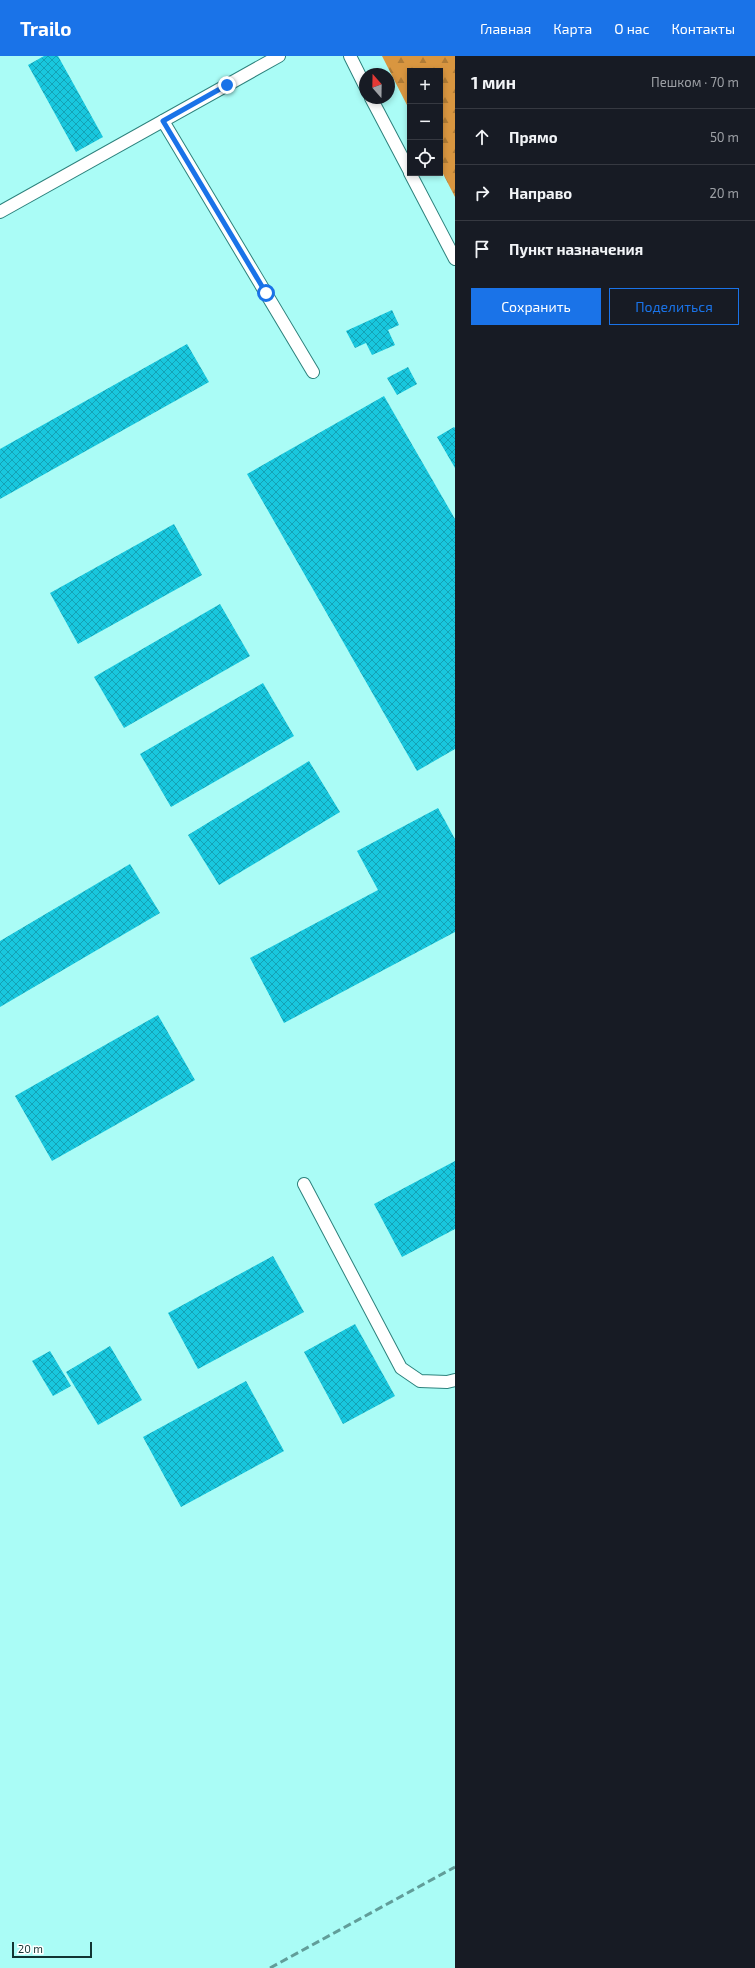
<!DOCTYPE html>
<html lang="ru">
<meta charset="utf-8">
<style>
:root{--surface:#171b24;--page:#242831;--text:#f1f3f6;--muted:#9ea1a6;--line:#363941;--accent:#1a73e8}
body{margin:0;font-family:"Exo 2",sans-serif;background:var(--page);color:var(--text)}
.controls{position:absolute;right:12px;top:12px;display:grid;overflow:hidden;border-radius:0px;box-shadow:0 2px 6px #0003}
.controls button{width:36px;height:36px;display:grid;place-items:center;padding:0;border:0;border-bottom:1px solid var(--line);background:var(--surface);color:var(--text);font:20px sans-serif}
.compass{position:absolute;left:359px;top:12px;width:36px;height:36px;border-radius:50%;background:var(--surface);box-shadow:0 2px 6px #0003;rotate:340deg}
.scale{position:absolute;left:12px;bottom:10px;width:80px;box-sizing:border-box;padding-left:4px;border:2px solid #113432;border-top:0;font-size:11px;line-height:14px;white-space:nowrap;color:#113432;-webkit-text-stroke:3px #fff;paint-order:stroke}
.stop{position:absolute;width:12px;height:12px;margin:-9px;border:3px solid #1a73e8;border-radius:50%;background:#fff}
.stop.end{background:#1a73e8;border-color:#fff;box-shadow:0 1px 4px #0008}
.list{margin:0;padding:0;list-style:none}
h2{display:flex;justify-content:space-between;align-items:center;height:52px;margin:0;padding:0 16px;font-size:17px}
h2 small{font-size:13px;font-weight:400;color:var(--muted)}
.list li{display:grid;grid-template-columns:26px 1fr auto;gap:12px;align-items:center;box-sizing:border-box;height:56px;padding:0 16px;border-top:1px solid var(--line)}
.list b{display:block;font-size:15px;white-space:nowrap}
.list em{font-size:13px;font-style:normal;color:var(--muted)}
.actions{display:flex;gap:8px;padding:12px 16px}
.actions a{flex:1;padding:9px 0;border:1px solid var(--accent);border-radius:0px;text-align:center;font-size:14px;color:var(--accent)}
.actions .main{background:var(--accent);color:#fff}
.icon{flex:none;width:22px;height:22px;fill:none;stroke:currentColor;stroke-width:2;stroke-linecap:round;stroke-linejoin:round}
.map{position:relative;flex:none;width:455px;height:1912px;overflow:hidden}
header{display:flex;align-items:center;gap:24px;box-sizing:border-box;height:56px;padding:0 20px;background:var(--accent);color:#fff}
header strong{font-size:19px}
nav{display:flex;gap:22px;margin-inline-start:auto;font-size:14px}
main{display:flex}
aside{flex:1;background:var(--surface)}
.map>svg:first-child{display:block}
.forest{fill:url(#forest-firs)}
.building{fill:url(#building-cross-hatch)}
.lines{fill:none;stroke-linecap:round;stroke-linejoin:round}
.lane-casing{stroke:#2d827d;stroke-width:14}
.lane{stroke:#fff;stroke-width:12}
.rail{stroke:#619d99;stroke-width:3;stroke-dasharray:8 4;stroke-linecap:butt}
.route{stroke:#1a73e8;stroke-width:5}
</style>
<header>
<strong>Trailo</strong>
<nav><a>Главная</a><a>Карта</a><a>О нас</a><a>Контакты</a></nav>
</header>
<main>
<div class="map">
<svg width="455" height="1912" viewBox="0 0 455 1912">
<defs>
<pattern id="forest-firs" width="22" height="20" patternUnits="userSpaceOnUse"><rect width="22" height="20" fill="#d99640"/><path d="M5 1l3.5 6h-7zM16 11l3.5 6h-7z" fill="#af7b36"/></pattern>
<pattern id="building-cross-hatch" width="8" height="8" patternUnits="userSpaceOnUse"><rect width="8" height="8" fill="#18c7de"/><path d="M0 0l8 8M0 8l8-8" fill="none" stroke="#14a2b5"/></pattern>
</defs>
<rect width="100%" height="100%" fill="#aafcf6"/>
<path class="forest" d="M382 0H455V141L440 112V15H410V55Z"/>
<g class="building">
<path d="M44 0H58L103 81 76 96 28 9Z"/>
<path d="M392 254 399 269 388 274 395 289 372 299 366 287 355 292 346 275Z"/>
<path d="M187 288 209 326 0 443V393Z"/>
<path d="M408 311 417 328 397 339 387 322Z"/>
<path d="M384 340 455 463V693L417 715 247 418Z"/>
<path d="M454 371 455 372V412L437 381Z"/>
<path d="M174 468 202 519 78 588 50 537Z"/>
<path d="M220 548 250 600 124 672 94 621Z"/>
<path d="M263 627 294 680 171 751 140 698Z"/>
<path d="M309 705 340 756 219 829 188 779Z"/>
<path d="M438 752 455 783V876L284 967 250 902 378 834 357 795Z"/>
<path d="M130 808 160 857 0 951V885Z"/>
<path d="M158 959 195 1024 52 1105 15 1040Z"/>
<path d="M455 1105V1173L402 1201 374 1148Z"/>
<path d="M273 1200 304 1256 198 1313 168 1257Z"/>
<path d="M355 1268 395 1340 343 1368 304 1296Z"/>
<path d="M110 1290 142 1344 98 1369 66 1316Z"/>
<path d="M50 1295 71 1330 53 1340 32 1305Z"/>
<path d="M246 1325 284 1395 181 1451 143 1381Z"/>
</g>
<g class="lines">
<defs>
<g id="lane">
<path d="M350 0 365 30"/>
<path d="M371 42 410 116"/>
<path d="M163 65 313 316"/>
<path d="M410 117 455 203"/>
<path d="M0 156 279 0"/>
<path d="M304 1128 401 1312 420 1325 447 1326 455 1324"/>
</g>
</defs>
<use href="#lane" class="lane-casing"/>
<use href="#lane" class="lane"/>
<path class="rail" d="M270 1912 455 1811"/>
</g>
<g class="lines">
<path class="route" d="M227 29 163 65 266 237"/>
</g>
</svg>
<div class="controls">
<button>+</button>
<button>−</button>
<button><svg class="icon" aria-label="locate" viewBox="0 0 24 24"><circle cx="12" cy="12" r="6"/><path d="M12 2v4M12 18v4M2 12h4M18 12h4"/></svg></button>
</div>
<svg class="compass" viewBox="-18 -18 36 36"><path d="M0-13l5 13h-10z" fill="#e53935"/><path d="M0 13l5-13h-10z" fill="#9ea1a6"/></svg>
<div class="scale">20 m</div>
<div class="stop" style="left:266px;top:237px"></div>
<div class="stop end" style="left:227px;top:29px"></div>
</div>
<aside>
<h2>1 мин<small>Пешком · 70 m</small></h2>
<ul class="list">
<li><svg class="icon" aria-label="ahead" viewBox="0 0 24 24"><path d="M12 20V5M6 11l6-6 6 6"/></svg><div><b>Прямо</b></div><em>50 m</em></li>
<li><svg class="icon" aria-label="right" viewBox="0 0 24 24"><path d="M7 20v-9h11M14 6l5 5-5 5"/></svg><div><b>Направо</b></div><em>20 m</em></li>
<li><svg class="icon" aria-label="arrive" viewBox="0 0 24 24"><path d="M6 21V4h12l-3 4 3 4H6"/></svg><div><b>Пункт назначения</b></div></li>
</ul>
<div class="actions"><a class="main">Сохранить</a><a>Поделиться</a></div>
</aside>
</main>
